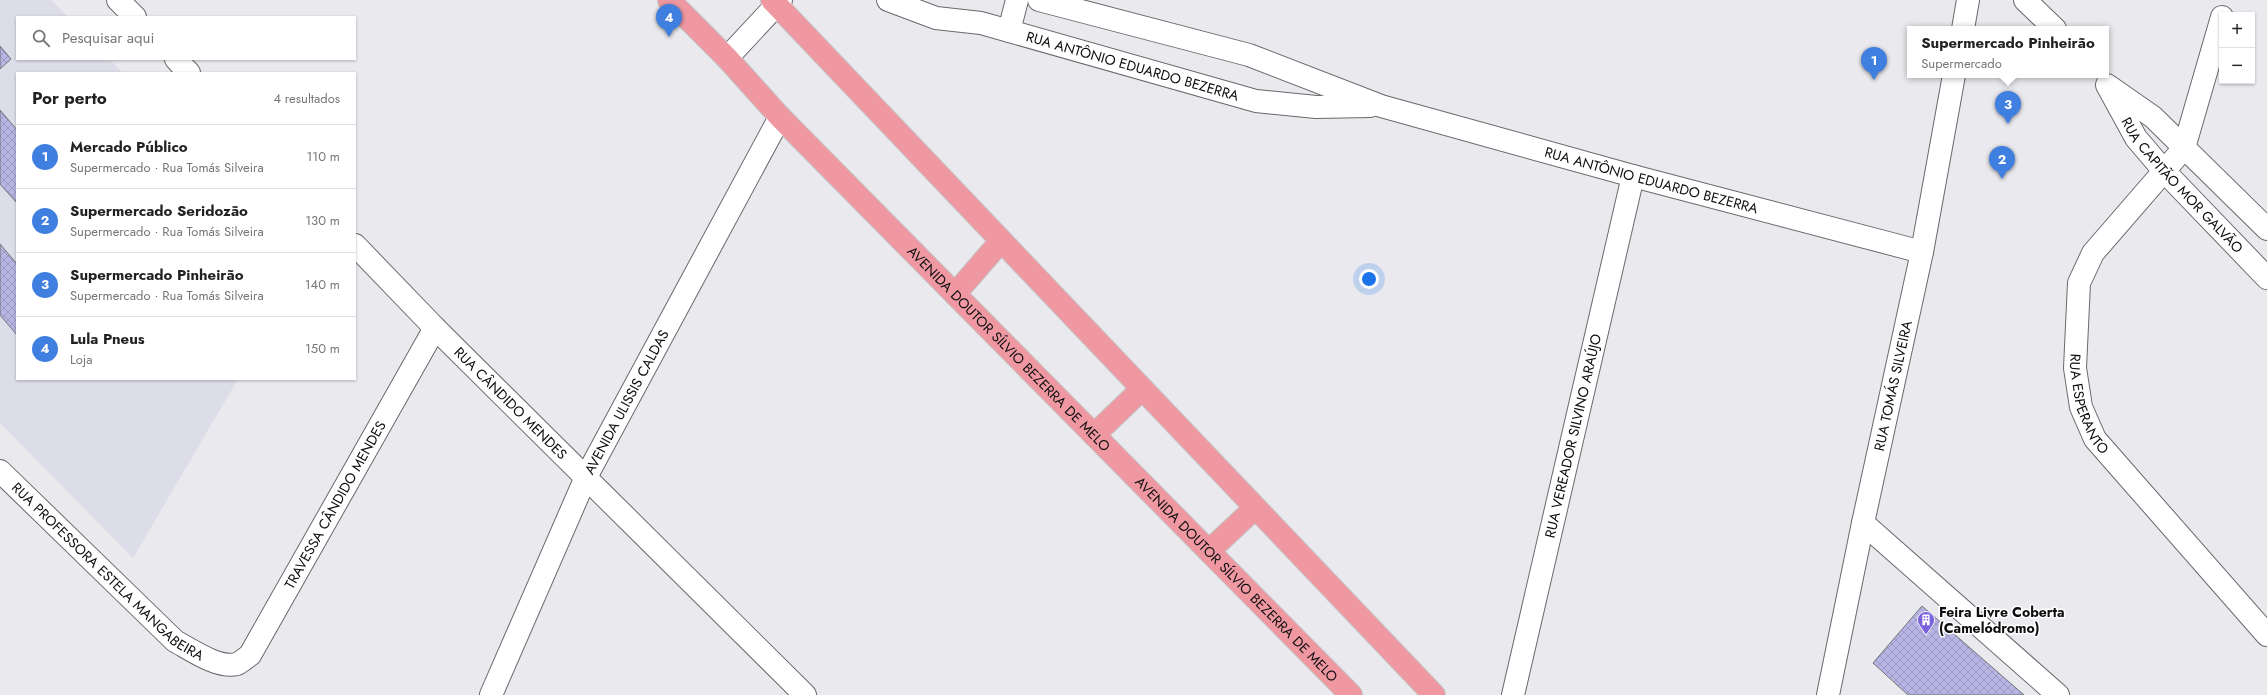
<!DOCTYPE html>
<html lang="pt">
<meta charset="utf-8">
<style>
:root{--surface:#fff;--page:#f2f2f2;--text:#222;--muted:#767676;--line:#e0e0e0;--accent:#b45309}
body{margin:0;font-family:Jost,sans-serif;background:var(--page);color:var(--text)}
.controls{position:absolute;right:12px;top:12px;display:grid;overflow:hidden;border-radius:0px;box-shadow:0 1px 3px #0004}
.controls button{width:36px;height:36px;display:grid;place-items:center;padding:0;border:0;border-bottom:1px solid var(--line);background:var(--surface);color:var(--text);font:20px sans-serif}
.you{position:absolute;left:1369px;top:279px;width:14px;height:14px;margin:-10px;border:3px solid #fff;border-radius:50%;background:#1a73e8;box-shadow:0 0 0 6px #1a73e833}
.badge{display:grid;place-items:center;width:26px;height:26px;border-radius:50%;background:var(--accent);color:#fff;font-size:13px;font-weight:700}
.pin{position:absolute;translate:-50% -33px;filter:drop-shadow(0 1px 2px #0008)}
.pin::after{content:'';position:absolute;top:21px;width:14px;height:12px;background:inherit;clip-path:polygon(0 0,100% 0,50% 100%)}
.popup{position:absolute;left:1907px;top:26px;width:202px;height:52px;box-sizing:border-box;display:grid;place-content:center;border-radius:0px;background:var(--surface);filter:drop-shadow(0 1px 3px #0005);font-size:13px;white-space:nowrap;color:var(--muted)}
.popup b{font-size:15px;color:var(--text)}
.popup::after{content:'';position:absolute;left:50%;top:100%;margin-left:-8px;border:8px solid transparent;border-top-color:var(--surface)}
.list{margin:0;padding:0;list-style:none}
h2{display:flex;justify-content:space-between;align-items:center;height:52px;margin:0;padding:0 16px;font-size:17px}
h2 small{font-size:13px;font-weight:400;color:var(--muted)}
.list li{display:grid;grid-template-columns:26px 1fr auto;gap:12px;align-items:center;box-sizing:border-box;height:64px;padding:0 16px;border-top:1px solid var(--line)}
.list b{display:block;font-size:15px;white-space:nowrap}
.list p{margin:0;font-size:13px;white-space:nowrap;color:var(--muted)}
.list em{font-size:13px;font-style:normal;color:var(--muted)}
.icon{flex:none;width:22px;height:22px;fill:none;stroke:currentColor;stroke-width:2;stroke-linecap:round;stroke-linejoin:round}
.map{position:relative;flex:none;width:2267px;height:695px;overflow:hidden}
.search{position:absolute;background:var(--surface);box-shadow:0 1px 3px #0004;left:16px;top:16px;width:340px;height:44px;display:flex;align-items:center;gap:10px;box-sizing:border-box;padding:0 14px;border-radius:0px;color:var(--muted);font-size:15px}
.panel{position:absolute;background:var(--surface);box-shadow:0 1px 3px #0004;left:16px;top:72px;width:340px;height:308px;border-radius:0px}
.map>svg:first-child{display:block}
.built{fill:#dddde9}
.building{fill:url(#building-cross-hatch);stroke:#737377}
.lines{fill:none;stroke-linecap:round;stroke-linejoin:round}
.minor-casing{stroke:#69696d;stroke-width:24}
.tertiary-casing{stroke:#69696d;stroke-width:24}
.trunk-casing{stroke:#c5c5c6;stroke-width:24}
.minor{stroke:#fff;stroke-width:22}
.tertiary{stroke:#fff;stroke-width:22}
.trunk{stroke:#ef98a2;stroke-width:22}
.labels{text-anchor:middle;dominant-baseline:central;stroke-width:3;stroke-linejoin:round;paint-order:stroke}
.street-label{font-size:14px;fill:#0e0e10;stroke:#fff}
.poi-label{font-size:14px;font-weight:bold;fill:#0e0e10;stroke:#fff;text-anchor:start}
</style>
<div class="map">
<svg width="2267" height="695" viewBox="0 0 2267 695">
<defs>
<pattern id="building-cross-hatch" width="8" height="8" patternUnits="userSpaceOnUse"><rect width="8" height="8" fill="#b7b5e3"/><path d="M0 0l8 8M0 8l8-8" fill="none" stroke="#9c9ac2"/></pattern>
</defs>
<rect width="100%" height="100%" fill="#e9e9ee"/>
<path class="built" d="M0 0H51L68 17H17V59H109L123 73H17V379H238L133 558 0 423Z"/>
<g class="building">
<path d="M0 46 11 59 0 69Z"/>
<path d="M0 110 17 130V203L0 184Z"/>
<path d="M0 244 17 264V335L0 315Z"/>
<path d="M1922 606 2024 695H1908L1873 663Z"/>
</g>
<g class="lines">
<defs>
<g id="minor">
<path d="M118 0 135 17"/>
<path id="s1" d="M888 0 936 18 981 23 1256 101 1316 107 1370 106"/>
<path id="s2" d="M1039 0 1249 55 1381 106 1633 176 1922 252"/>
<path id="s3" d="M2222 17 2184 148 2093 253 2079 283 2075 368 2081 407 2095 439 2267 635"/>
<path d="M1963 29 1968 0"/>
<path d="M1009 31 1017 0"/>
<path d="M176 59 189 73"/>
<path id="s4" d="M355 245 435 328 805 695"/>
<path id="s5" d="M0 471 175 641C190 649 218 669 237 664 241 662 246 658 250 655L435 328"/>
<path d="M1863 523 2058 695"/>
<path id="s6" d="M491 695 586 477 780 117"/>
<path id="s7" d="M1513 695 1633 176"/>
<path id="s8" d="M1828 695 1863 523 1922 252 1954 75"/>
</g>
<g id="tertiary">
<path d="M2025 0 2055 29"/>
<path d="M727 58 781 0"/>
<path id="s9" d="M2107 85 2136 138 2165 172 2267 278"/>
<path d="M2110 87 2153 117 2267 229"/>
</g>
<g id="trunk">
<path id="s10" d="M669 0 727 58 780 117 1351 695"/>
<path d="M772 0 1434 695"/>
<path d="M955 294 1001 241"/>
<path d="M1094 435 1142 389"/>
<path d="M1209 551 1255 508"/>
</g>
</defs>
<use href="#minor" class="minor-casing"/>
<use href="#tertiary" class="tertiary-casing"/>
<use href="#trunk" class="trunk-casing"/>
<use href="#minor" class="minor"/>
<use href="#tertiary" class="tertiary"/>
<use href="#trunk" class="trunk"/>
</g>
<defs>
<symbol id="building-pin" viewBox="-11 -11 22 30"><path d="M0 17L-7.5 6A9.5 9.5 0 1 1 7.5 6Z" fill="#7a63dd" stroke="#fff"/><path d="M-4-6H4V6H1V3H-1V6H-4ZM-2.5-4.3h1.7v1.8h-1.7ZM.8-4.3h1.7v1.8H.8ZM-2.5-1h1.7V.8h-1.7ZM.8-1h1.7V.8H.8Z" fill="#fff"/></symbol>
</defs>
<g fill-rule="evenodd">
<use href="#building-pin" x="1916" y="610" width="20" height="27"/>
</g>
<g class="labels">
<g class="street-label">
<text stroke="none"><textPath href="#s1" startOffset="254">RUA ANTÔNIO EDUARDO BEZERRA</textPath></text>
<text stroke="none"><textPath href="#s2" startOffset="639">RUA ANTÔNIO EDUARDO BEZERRA</textPath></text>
<text stroke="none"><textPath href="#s9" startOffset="126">RUA CAPITÃO MOR GALVÃO</textPath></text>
<text stroke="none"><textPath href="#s10" startOffset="487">AVENIDA DOUTOR SÍLVIO BEZERRA DE MELO</textPath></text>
<text stroke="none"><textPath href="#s8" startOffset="316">RUA TOMÁS SILVEIRA</textPath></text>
<text stroke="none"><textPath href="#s6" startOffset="323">AVENIDA ULISSIS CALDAS</textPath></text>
<text stroke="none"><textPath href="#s3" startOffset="432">RUA ESPERANTO</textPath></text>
<text stroke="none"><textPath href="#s4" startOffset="222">RUA CÂNDIDO MENDES</textPath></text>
<text stroke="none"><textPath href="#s7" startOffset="266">RUA VEREADOR SILVINO ARAÚJO</textPath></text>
<text stroke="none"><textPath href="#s5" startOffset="500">TRAVESSA CÂNDIDO MENDES</textPath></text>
<text stroke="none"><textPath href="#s5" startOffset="148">RUA PROFESSORA ESTELA MANGABEIRA</textPath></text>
<text stroke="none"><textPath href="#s10" startOffset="811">AVENIDA DOUTOR SÍLVIO BEZERRA DE MELO</textPath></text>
</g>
<g class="poi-label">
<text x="1939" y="612">Feira Livre Coberta<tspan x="1939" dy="16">(Camelódromo)</tspan></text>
</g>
</g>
</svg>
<div class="controls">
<button>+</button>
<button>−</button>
</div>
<div class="you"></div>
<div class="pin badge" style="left:1874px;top:80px;background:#3f7fe0">1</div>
<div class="pin badge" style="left:2002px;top:179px;background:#3f7fe0">2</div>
<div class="pin badge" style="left:2008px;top:124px;background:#3f7fe0">3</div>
<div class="popup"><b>Supermercado Pinheirão</b>Supermercado</div>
<div class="pin badge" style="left:669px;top:37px;background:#3f7fe0">4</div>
<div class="search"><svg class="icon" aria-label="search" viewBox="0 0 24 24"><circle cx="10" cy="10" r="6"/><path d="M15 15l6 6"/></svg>Pesquisar aqui</div>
<section class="panel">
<h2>Por perto<small>4 resultados</small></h2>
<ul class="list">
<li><span class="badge" style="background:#3f7fe0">1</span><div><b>Mercado Público</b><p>Supermercado · Rua Tomás Silveira</p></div><em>110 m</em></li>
<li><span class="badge" style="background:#3f7fe0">2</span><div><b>Supermercado Seridozão</b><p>Supermercado · Rua Tomás Silveira</p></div><em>130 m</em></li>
<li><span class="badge" style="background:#3f7fe0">3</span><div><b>Supermercado Pinheirão</b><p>Supermercado · Rua Tomás Silveira</p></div><em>140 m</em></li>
<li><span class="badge" style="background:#3f7fe0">4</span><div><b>Lula Pneus</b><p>Loja</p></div><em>150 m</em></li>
</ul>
</section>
</div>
